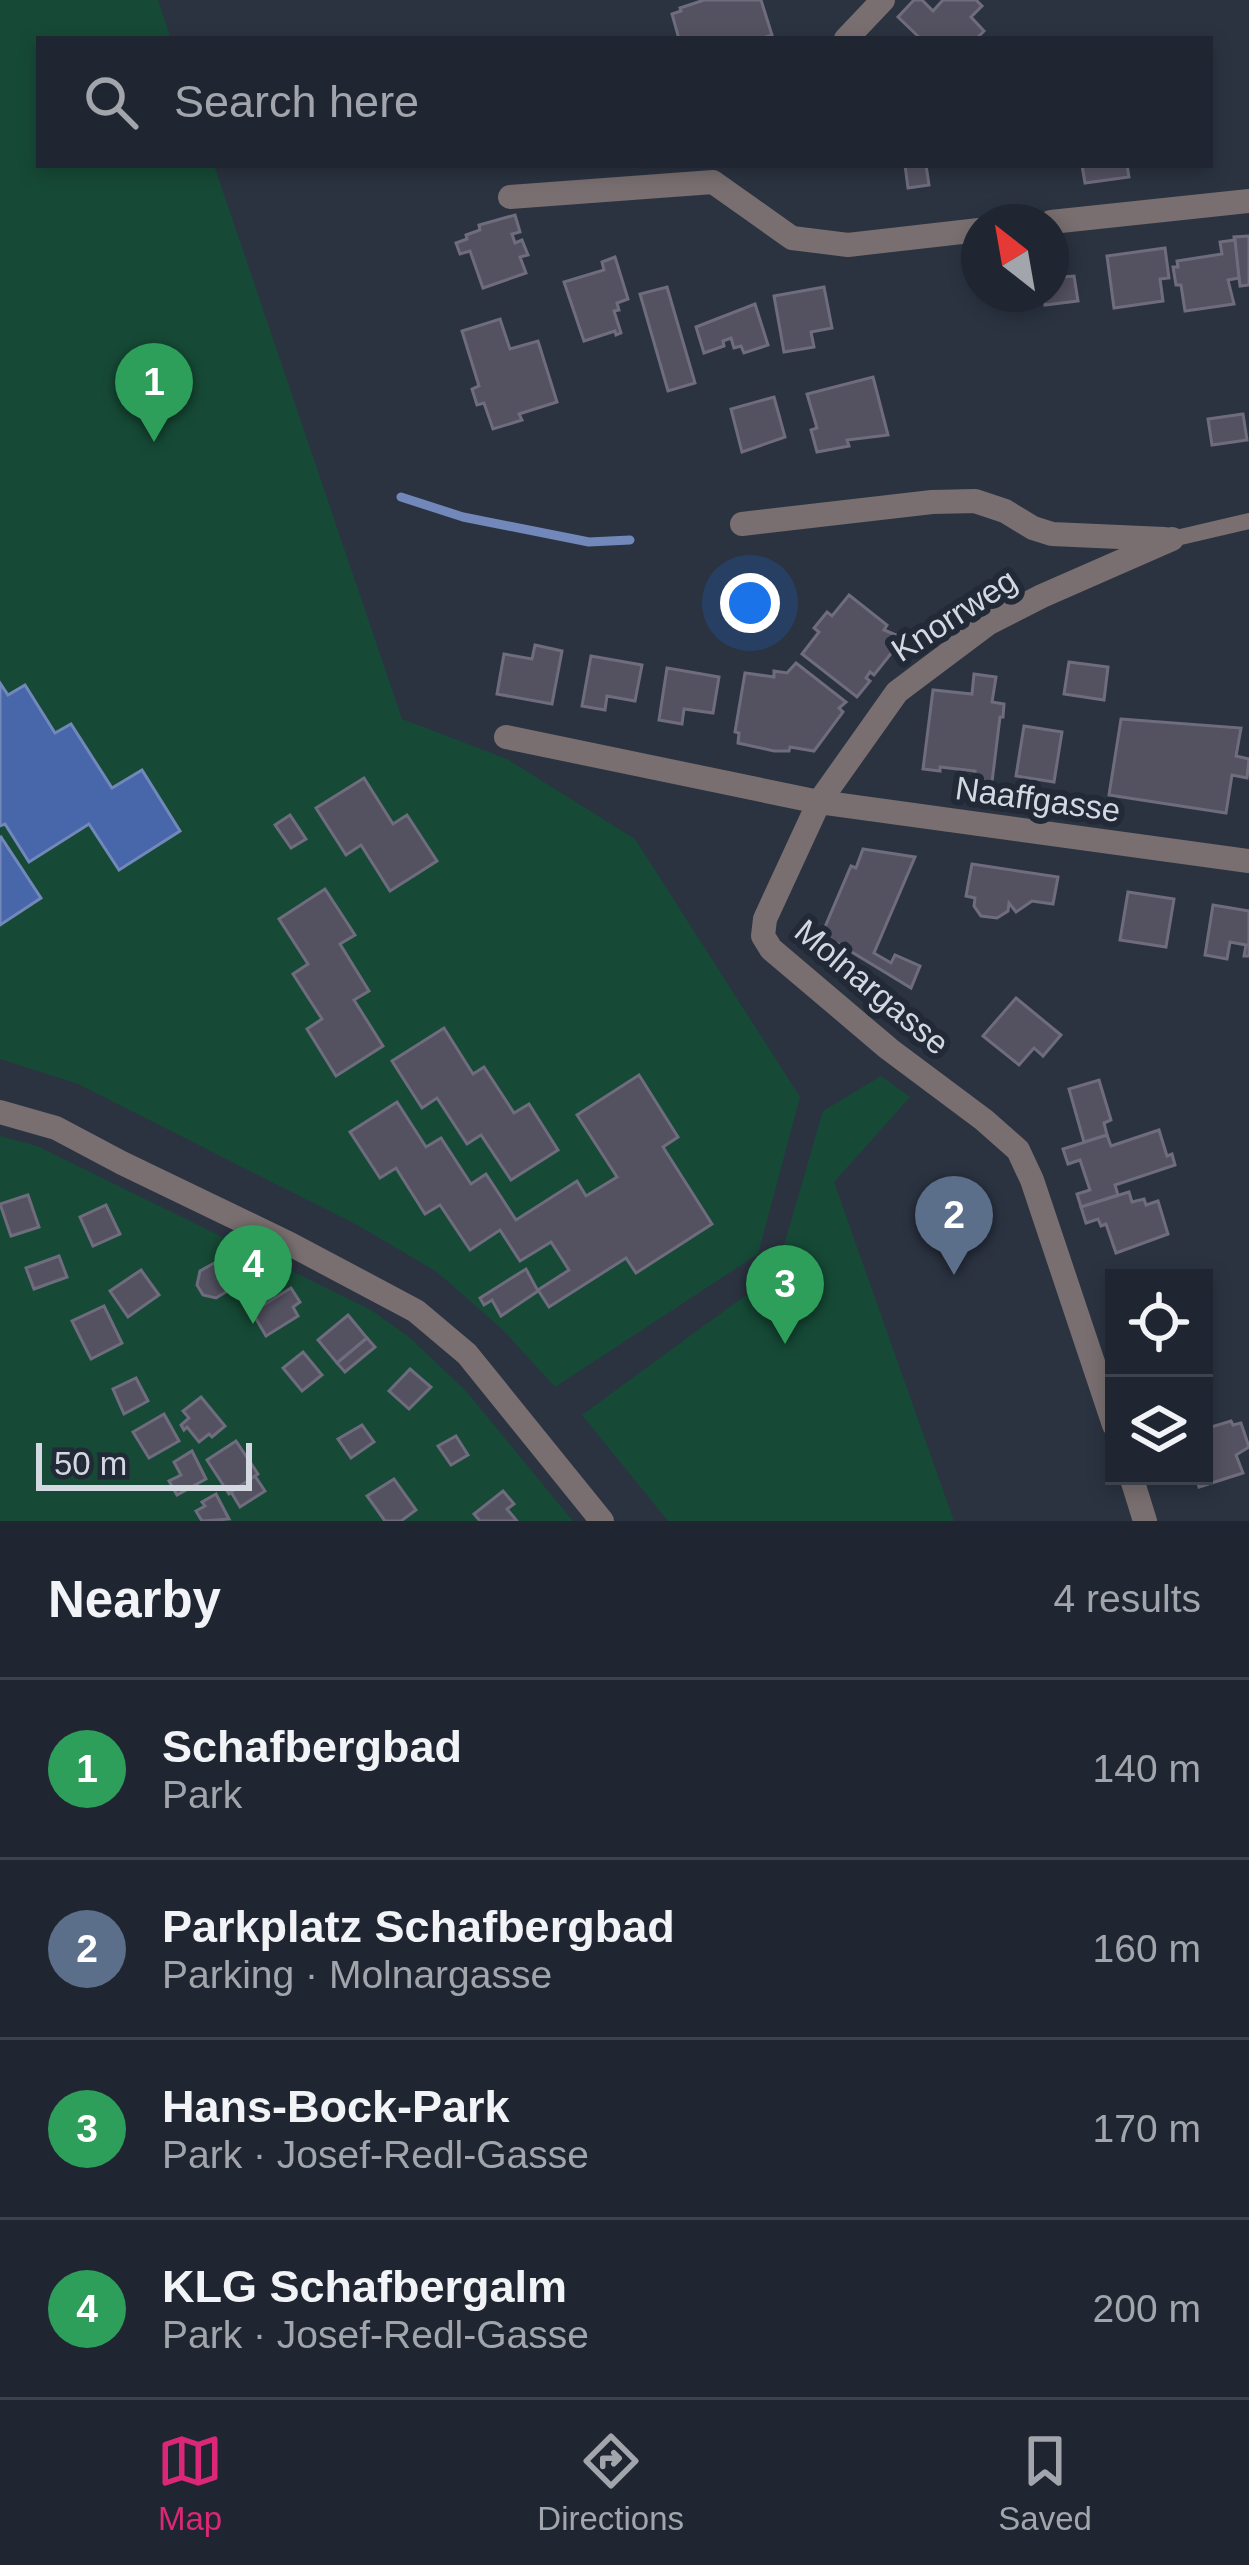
<!DOCTYPE html>
<meta charset="utf-8">
<style>
:root{--surface:#202631;--page:#2d323d;--text:#f1f3f6;--muted:#a2a5ab;--line:#3d434d;--accent:#db2777}
body{margin:0;font-family:Helvetica,sans-serif;background:var(--page);color:var(--text)}
.controls{position:absolute;right:36px;bottom:36px;display:grid;overflow:hidden;border-radius:0px;box-shadow:0 6px 18px #0003}
.controls button{width:108px;height:108px;display:grid;place-items:center;padding:0;border:0;border-bottom:3px solid var(--line);background:var(--surface);color:var(--text);font:60px sans-serif}
.compass{position:absolute;left:961px;top:204px;width:108px;height:108px;border-radius:50%;background:var(--surface);box-shadow:0 6px 18px #0003;rotate:329deg}
.scale{position:absolute;left:36px;bottom:30px;width:216px;box-sizing:border-box;padding-left:12px;border:6px solid #d3d8e1;border-top:0;font-size:33px;line-height:42px;white-space:nowrap;color:#d3d8e1;-webkit-text-stroke:9px #222937;paint-order:stroke}
.you{position:absolute;left:750px;top:603px;width:42px;height:42px;margin:-30px;border:9px solid #fff;border-radius:50%;background:#1a73e8;box-shadow:0 0 0 18px #1a73e833}
.badge{display:grid;place-items:center;width:78px;height:78px;border-radius:50%;background:var(--accent);color:#fff;font-size:39px;font-weight:700}
.pin{position:absolute;translate:-50% -99px;filter:drop-shadow(0 3px 6px #0008)}
.pin::after{content:'';position:absolute;top:63px;width:42px;height:36px;background:inherit;clip-path:polygon(0 0,100% 0,50% 100%)}
.list{margin:0;padding:0;list-style:none}
h2{display:flex;justify-content:space-between;align-items:center;height:156px;margin:0;padding:0 48px;font-size:51px}
h2 small{font-size:39px;font-weight:400;color:var(--muted)}
.list li{display:grid;grid-template-columns:78px 1fr auto;gap:36px;align-items:center;box-sizing:border-box;height:180px;padding:0 48px;border-top:3px solid var(--line)}
.list b{display:block;font-size:45px;white-space:nowrap}
.list p{margin:0;font-size:39px;white-space:nowrap;color:var(--muted)}
.list em{font-size:39px;font-style:normal;color:var(--muted)}
.icon{flex:none;width:66px;height:66px;fill:none;stroke:currentColor;stroke-width:2;stroke-linecap:round;stroke-linejoin:round}
.map{position:relative;flex:none;width:1249px;height:1521px;overflow:hidden}
.search{position:absolute;background:var(--surface);box-shadow:0 6px 18px #0003;left:36px;right:36px;top:36px;height:132px;display:flex;align-items:center;gap:30px;box-sizing:border-box;padding:0 42px;border-radius:0px;color:var(--muted);font-size:45px}
.sheet{height:876px;background:var(--surface)}
nav{display:flex;justify-content:space-around;align-items:center;box-sizing:border-box;height:168px;border-top:3px solid var(--line);background:var(--surface);font-size:33px;color:var(--muted)}
nav a{display:grid;justify-items:center;gap:6px}
nav .on{color:var(--accent)}
.map>svg:first-child{display:block}
.green{fill:#164a36}
.water{fill:#4866aa;stroke:#7288ba;stroke-width:3}
.lines{fill:none;stroke-linecap:round;stroke-linejoin:round}
.stream{stroke:#7288ba;stroke-width:9}
.building{fill:#545161;stroke:#6f6c7e;stroke-width:3}
.service{stroke:#796f71;stroke-width:16}
.minor{stroke:#796f71;stroke-width:24}
.labels{text-anchor:middle;dominant-baseline:central;stroke-width:12;stroke-linejoin:round;paint-order:stroke}
.street-label{font-size:33px;fill:#d3d8e1;stroke:#222937}
</style>
<div class="map">
<svg width="1249" height="1521" viewBox="0 0 1249 1521">
<rect width="100%" height="100%" fill="#2b3341"/>
<g class="green">
<path d="M0 0H158L171 39H39V165H214L402 719 507 759 635 839 800 1097 758 1254 555 1387 503 1330 437 1272 359 1226 78 1084 0 1059Z"/>
<path d="M881 1076 910 1097 834 1182 954 1521H668L582 1415 776 1273 823 1111Z"/>
<path d="M0 1136 37 1146 371 1310 409 1337 465 1390 573 1521H0Z"/>
</g>
<g class="water">
<path d="M0 683 8 695 25 685 55 733 71 724 112 788 142 770 180 831 119 870 89 824 29 862 5 824 0 826Z"/>
<path d="M1 837 41 898 0 925V838Z"/>
</g>
<g class="lines">
<path class="stream" d="M401 497 463 517 589 542 630 540"/>
</g>
<g class="building">
<path d="M704 0H761L772 35 760 39H679L672 14 681 11 680 8Z"/>
<path d="M914 0H922L933 11 943 0H976L982 6 971 17 984 31 976 39H921L898 17Z"/>
<path d="M905 165H926L929 185 908 188Z"/>
<path d="M1082 165H1127L1129 177 1085 183Z"/>
<path d="M515 215 520 232 512 234 515 243 522 240 528 255 520 257 526 273 483 288 470 251 460 254 456 243 467 239 466 235 480 230 479 225Z"/>
<path d="M1249 236V285L1240 286 1234 237Z"/>
<path d="M1235 240 1239 278 1228 280 1234 304 1185 311 1181 285H1176L1173 267H1178L1177 261 1222 254 1220 242Z"/>
<path d="M1165 248 1169 278 1160 279 1163 301 1114 308 1107 256Z"/>
<path d="M615 257 628 299 617 303 619 310 614 311 621 333 616 335 615 331 584 341 564 282 604 270 602 262Z"/>
<path d="M1074 276 1078 301 1045 305 1043 294H1051V278Z"/>
<path d="M667 287 695 383 668 391 640 294Z"/>
<path d="M824 287 832 328 811 332 814 347 784 352 774 296Z"/>
<path d="M755 304 768 345 744 353 741 346 734 348 731 338 723 341 724 346 704 353 696 327Z"/>
<path d="M500 319 510 349 538 341 557 402 519 414 522 420 493 429 484 403 477 405 472 389 479 386 462 331Z"/>
<path d="M873 377 888 435 847 440 849 446 817 452 811 430 817 428 807 394Z"/>
<path d="M774 397 785 437 742 452 731 409Z"/>
<path d="M1243 414 1247 440 1212 445 1208 419Z"/>
<path d="M849 595 887 625 884 630 896 635 891 642 897 646 874 675 870 672 866 678 870 681 857 697 802 654 819 632 814 628 827 612 832 616Z"/>
<path d="M535 645 562 651 552 704 497 694 504 654 532 659Z"/>
<path d="M591 656 642 665 635 701 607 696 605 710 582 706Z"/>
<path d="M1069 662 1108 667 1104 700 1064 694Z"/>
<path d="M796 663 846 702 839 708 843 712 814 751 790 747 789 751H774L738 743 739 733 735 732 745 673 774 677V671L787 673Z"/>
<path d="M667 668 719 677 713 713 684 709 682 724 659 720Z"/>
<path d="M974 674 996 677 992 702 1004 704 1003 717H1000L992 782 974 780 975 771 940 767V771L923 769 933 690 972 694Z"/>
<path d="M1121 719 1241 728 1236 756 1249 759 1247 778 1232 775 1226 813 1109 795Z"/>
<path d="M1024 726 1062 732 1054 782 1016 776Z"/>
<path d="M364 778 393 824 407 815 437 861 390 891 361 845 346 855 316 808Z"/>
<path d="M290 815 306 839 291 848 275 825Z"/>
<path d="M863 849 915 857 874 953 891 963 895 955 920 966 911 988 822 934 851 866 856 868Z"/>
<path d="M972 864 1058 877 1053 904 1032 901 1016 912 1009 903 1008 911 997 918 981 916 974 906 975 898 966 896Z"/>
<path d="M325 889 355 935 340 944 369 991 354 1000 383 1046 336 1076 307 1029 322 1019 293 974 308 964 279 919Z"/>
<path d="M1128 892 1174 899 1166 947 1120 940Z"/>
<path d="M1213 905 1249 911V956H1244L1246 945 1230 942 1227 959 1205 955Z"/>
<path d="M1016 998 1061 1035 1043 1056 1034 1048 1019 1065 983 1036Z"/>
<path d="M444 1028 473 1074 484 1067 514 1113 529 1104 558 1150 511 1180 481 1135 467 1144 437 1098 422 1108 392 1061Z"/>
<path d="M639 1075 678 1137 663 1147 712 1224 636 1273 626 1258 549 1307 538 1290 569 1270 551 1242 520 1261 500 1230 470 1250 440 1205 425 1214 396 1168 380 1178 350 1132 397 1102 426 1147 441 1138 471 1184 486 1174 516 1220 577 1181 586 1196 617 1177 577 1115Z"/>
<path d="M1099 1080 1111 1120 1104 1123 1107 1135 1084 1142 1069 1089Z"/>
<path d="M1159 1130 1167 1156 1172 1154 1175 1165 1115 1185 1118 1195 1081 1207 1077 1194 1090 1190 1080 1160 1068 1164 1063 1149 1107 1135 1111 1146Z"/>
<path d="M1129 1192 1132 1202 1144 1199 1146 1205 1158 1201 1168 1234 1116 1253 1106 1224 1101 1226 1098 1219 1086 1223 1081 1207Z"/>
<path d="M28 1195 39 1227 11 1236 0 1204Z"/>
<path d="M106 1205 120 1234 93 1246 80 1217Z"/>
<path d="M59 1256 67 1277 34 1289 26 1268Z"/>
<path d="M223 1258 236 1261 242 1272 239 1284 216 1298 203 1295 197 1285 200 1271Z"/>
<path d="M526 1269 538 1291 501 1316 492 1300 484 1305 480 1298Z"/>
<path d="M141 1270 159 1295 128 1317 110 1291Z"/>
<path d="M291 1288 300 1302 293 1307 298 1316 266 1336 252 1312Z"/>
<path d="M104 1306 122 1343 91 1359 72 1321Z"/>
<path d="M348 1315 367 1338 337 1363 318 1340Z"/>
<path d="M367 1338 375 1347 345 1372 337 1363Z"/>
<path d="M303 1352 322 1375 302 1391 283 1368Z"/>
<path d="M410 1369 431 1387 409 1409 389 1391Z"/>
<path d="M136 1378 148 1401 124 1414 113 1389Z"/>
<path d="M201 1397 225 1426 212 1437 209 1434 199 1442 187 1427 184 1430 181 1425 189 1418 183 1411Z"/>
<path d="M164 1414 179 1441 149 1458 133 1432Z"/>
<path d="M1231 1421 1233 1425 1241 1423 1249 1447 1236 1455 1243 1473 1199 1487 1196 1476H1204V1429Z"/>
<path d="M362 1425 374 1442 351 1458 338 1439Z"/>
<path d="M456 1436 468 1455 451 1465 438 1446Z"/>
<path d="M236 1441 258 1474 229 1494 207 1460Z"/>
<path d="M192 1451 206 1479 177 1495 169 1481 181 1475 174 1462Z"/>
<path d="M255 1476 265 1491 240 1507 231 1492Z"/>
<path d="M394 1479 416 1510 401 1521H385L367 1496Z"/>
<path d="M503 1491 514 1504 507 1509 517 1521H480L474 1514Z"/>
<path d="M216 1494 229 1519 202 1521 196 1511 205 1506 202 1502Z"/>
</g>
<g class="lines">
<path class="service" d="M1172 539 1249 521"/>
<g class="minor">
<path d="M846 39 883 0"/>
<path d="M510 197 713 182 792 238 848 245 979 230"/>
<path d="M1051 222 1249 201"/>
<path d="M742 524 932 502 975 501 1005 511 1033 528 1052 534 1164 539"/>
<path d="M506 737 819 802 1249 861"/>
<path d="M0 1112 56 1128 122 1163 290 1244 416 1311 467 1354 602 1521"/>
<path d="M1114 1425 1032 1180 1018 1150 984 1120 889 1049 771 949 763 936 765 919 819 802 897 692 989 623 1042 596 1172 539"/>
<path d="M1131 1476 1145 1521"/>
</g>
</g>
<g class="labels">
<g class="street-label">
<text transform="translate(954 615) rotate(-33)">Knorrweg</text>
<text transform="translate(1038 799) rotate(8)">Naaffgasse</text>
<text transform="translate(872 987) rotate(40)">Molnargasse</text>
</g>
</g>
</svg>
<div class="controls">
<button><svg class="icon" aria-label="locate" viewBox="0 0 24 24"><circle cx="12" cy="12" r="6"/><path d="M12 2v4M12 18v4M2 12h4M18 12h4"/></svg></button>
<button><svg class="icon" aria-label="layers" viewBox="0 0 24 24"><path d="M12 4l9 5-9 5-9-5zM3 14l9 5 9-5"/></svg></button>
</div>
<svg class="compass" viewBox="-18 -18 36 36"><path d="M0-13l5 13h-10z" fill="#e53935"/><path d="M0 13l5-13h-10z" fill="#a2a5ab"/></svg>
<div class="scale">50 m</div>
<div class="you"></div>
<div class="pin badge" style="left:154px;top:442px;background:#2e9e5b">1</div>
<div class="pin badge" style="left:954px;top:1275px;background:#5c6f8a">2</div>
<div class="pin badge" style="left:785px;top:1344px;background:#2e9e5b">3</div>
<div class="pin badge" style="left:253px;top:1324px;background:#2e9e5b">4</div>
<div class="search"><svg class="icon" aria-label="search" viewBox="0 0 24 24"><circle cx="10" cy="10" r="6"/><path d="M15 15l6 6"/></svg>Search here</div>
</div>
<section class="sheet">
<h2>Nearby<small>4 results</small></h2>
<ul class="list">
<li><span class="badge" style="background:#2e9e5b">1</span><div><b>Schafbergbad</b><p>Park</p></div><em>140 m</em></li>
<li><span class="badge" style="background:#5c6f8a">2</span><div><b>Parkplatz Schafbergbad</b><p>Parking · Molnargasse</p></div><em>160 m</em></li>
<li><span class="badge" style="background:#2e9e5b">3</span><div><b>Hans-Bock-Park</b><p>Park · Josef-Redl-Gasse</p></div><em>170 m</em></li>
<li><span class="badge" style="background:#2e9e5b">4</span><div><b>KLG Schafbergalm</b><p>Park · Josef-Redl-Gasse</p></div><em>200 m</em></li>
</ul>
</section>
<nav>
<a class="on"><svg class="icon" aria-label="map" viewBox="0 0 24 24"><path d="M3 6l6-2 6 2 6-2v14l-6 2-6-2-6 2zM9 4v14M15 6v14"/></svg>Map</a>
<a><svg class="icon" aria-label="directions" viewBox="0 0 24 24"><path d="M12 3l9 9-9 9-9-9zM9 14v-3h6M13 9l2 2-2 2"/></svg>Directions</a>
<a><svg class="icon" aria-label="saved" viewBox="0 0 24 24"><path d="M7 4h10v16l-5-4-5 4z"/></svg>Saved</a>
</nav>
